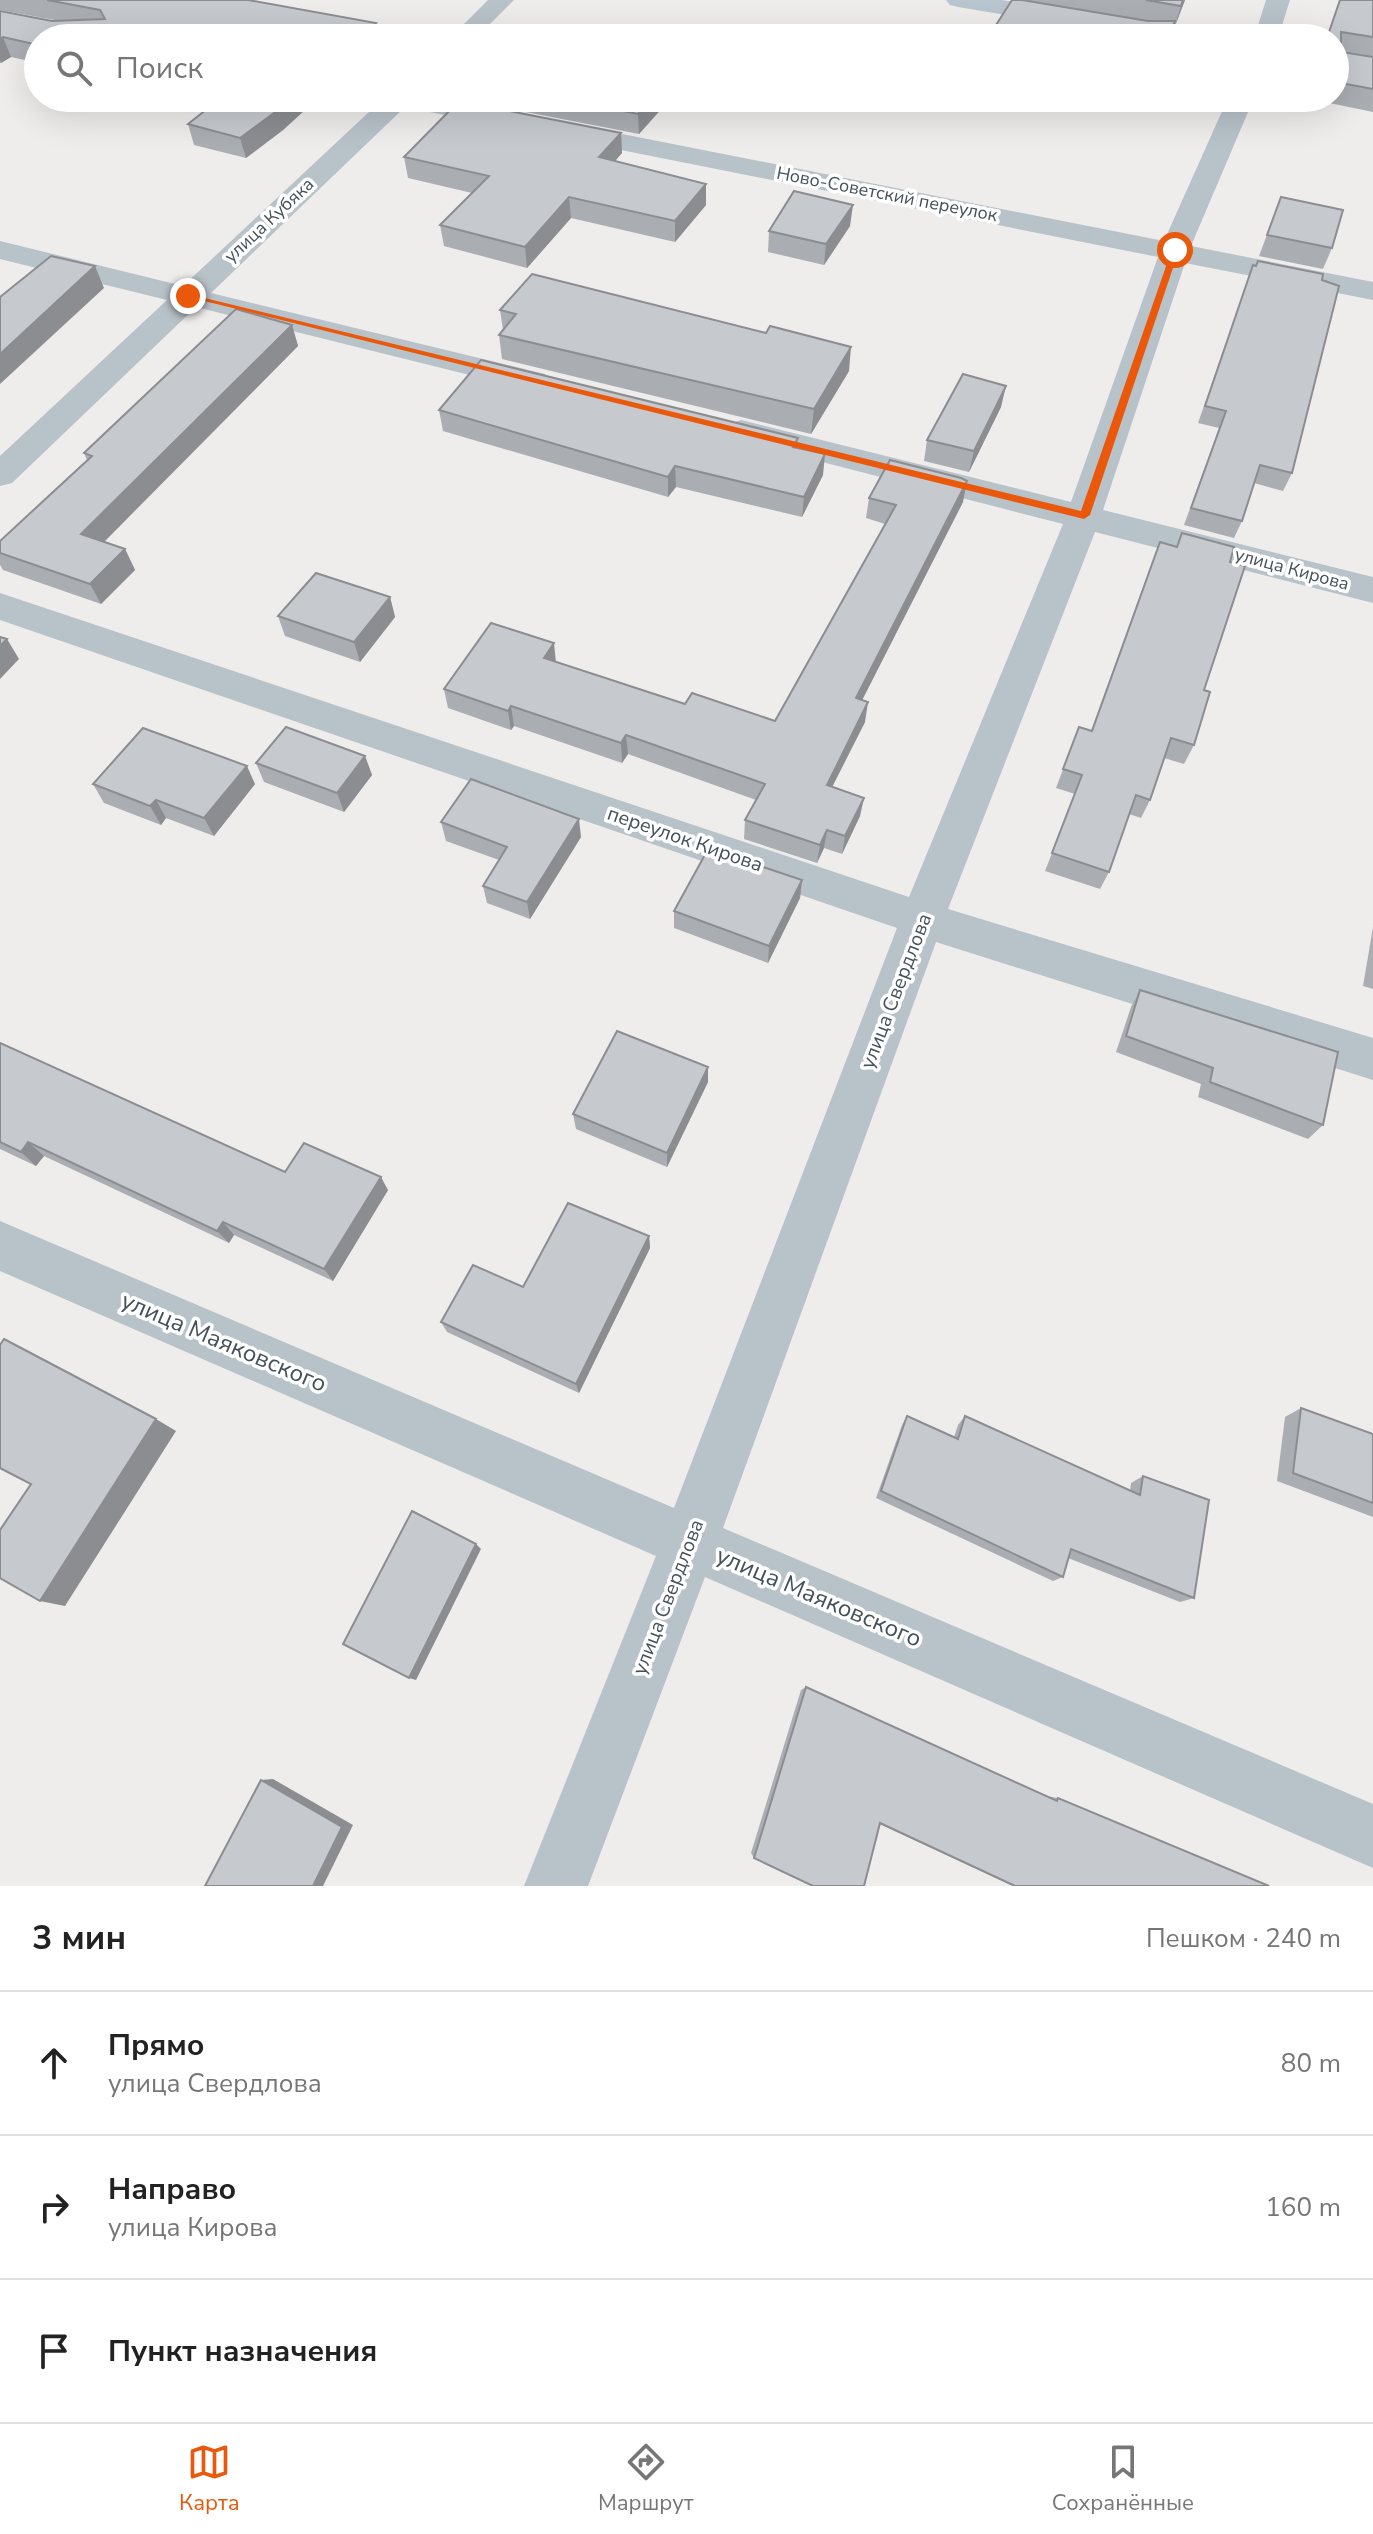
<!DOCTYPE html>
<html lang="ru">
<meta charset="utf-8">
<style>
:root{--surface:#fff;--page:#f2f2f2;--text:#222;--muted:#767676;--line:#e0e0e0;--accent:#ea580c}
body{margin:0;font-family:"Nunito Sans",sans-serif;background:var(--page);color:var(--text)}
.stop{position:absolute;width:24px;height:24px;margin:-18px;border:6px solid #ea580c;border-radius:50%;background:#fff}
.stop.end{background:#ea580c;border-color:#fff;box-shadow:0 2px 8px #0008}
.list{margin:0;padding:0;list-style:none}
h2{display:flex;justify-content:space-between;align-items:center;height:104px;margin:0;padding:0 32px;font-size:34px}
h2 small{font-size:26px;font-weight:400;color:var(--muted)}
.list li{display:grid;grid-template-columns:52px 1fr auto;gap:24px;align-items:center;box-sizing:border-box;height:144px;padding:0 32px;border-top:2px solid var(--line)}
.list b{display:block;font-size:30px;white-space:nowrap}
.list p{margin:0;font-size:26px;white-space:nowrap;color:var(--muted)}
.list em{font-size:26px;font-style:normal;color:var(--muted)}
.icon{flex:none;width:44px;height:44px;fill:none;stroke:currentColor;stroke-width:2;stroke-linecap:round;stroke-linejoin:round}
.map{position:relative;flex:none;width:1373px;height:1886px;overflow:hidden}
.search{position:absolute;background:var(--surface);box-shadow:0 8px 32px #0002;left:24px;right:24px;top:24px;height:88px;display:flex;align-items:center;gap:20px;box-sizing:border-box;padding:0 28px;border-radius:44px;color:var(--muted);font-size:30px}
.sheet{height:536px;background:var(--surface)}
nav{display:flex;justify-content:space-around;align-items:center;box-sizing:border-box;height:112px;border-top:2px solid var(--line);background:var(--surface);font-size:22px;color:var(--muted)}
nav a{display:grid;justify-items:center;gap:4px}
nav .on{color:var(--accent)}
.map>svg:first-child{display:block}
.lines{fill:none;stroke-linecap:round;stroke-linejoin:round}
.minor{fill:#b8c2c9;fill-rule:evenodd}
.secondary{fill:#b8c5ce;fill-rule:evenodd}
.wall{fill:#aaaeb2}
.shaded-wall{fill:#8b8d91}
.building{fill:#c6cacf;stroke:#8b8d91;stroke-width:2}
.route{fill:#ea580c}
.labels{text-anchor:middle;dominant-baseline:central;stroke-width:7;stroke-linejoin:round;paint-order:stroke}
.far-street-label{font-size:18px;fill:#455159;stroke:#fff}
.street-label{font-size:20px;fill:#455159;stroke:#fff}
.near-street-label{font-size:24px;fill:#455159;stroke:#fff}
</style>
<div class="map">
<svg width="1373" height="1886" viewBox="0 0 1373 1886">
<rect width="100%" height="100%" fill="#efecec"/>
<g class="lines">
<g class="minor">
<path d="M488 0H514L476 38H450Z"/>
<path d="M1266 0H1290L1278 38H1254Z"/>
<path d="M384 98H440L1164 241 1228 98H1254L1191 246 1373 282V300L1185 263 1103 510 1373 577V603L1095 532 948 909 1373 1038V1080L936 942 723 1528 1373 1804V1868L705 1577 588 1886H524L656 1556 0 1271V1221L674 1508 897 928 0 620V593L909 897 1063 524 729 438 724 431 729 424 741 420 1071 502 1158 257 405 107 211 293 545 374 550 381 545 388 534 391 196 307 12 483 0 486V456L167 300 0 259V241L183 286Z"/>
</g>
<path class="secondary" d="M946 0H1002L1188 31 1197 33 1200 38H1143L958 7 950 5Z"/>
</g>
<g class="wall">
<path d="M0 0H248L38 38V63L11 57 1 63H0V11L52 21H60L0 10Z"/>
<path d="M1012 0H1185L1175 26H1174L1170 38H988Z"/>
<path d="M1373 0V112L1305 98H1335V38Z"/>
<path d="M199 98H318L283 130 246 158 194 145 188 124 216 102Z"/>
<path d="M479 98H671L639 134 480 103Z"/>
<path d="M621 133 622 153 615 161 706 205 675 242 571 218 527 268 444 246 440 225 472 193 408 178 404 157Z"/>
<path d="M1281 197 1332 248 1323 269 1259 256Z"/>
<path d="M850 226 824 265 768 252 769 231Z"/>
<path d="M1253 265 1322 280 1292 473 1283 491 1254 483 1242 521 1234 538 1184 525 1219 428 1198 423Z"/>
<path d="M500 310 849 371 811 434 502 359 499 335 503 330Z"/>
<path d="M292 325 298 346 104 542 125 549 135 570 101 604 3 570 0 565V541L87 460 84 453Z"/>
<path d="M1001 407 969 472 924 461 927 440Z"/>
<path d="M439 410 797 448 823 475 802 517 676 487 668 497 443 431Z"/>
<path d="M869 498 963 502 862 700 865 722 832 787 860 816 842 854 824 848 817 863 744 839 745 820 756 800 628 754 622 763 514 726 511 730 448 708 444 689 556 662 685 704 775 721 885 524 866 518Z"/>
<path d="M1230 562 1194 745 1184 764 1164 758 1150 800 1141 818 1129 814 1109 872 1100 889 1045 871 1075 794 1056 788 1079 727 1091 731 1152 563Z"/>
<path d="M390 597 395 617 360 662 285 636 278 616Z"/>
<path d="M365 756 372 775 344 812 264 782 256 763Z"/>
<path d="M93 784H255L214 836 166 818 161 825 104 803Z"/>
<path d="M441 822 581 837 530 919 487 903 483 886 499 860 446 841Z"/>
<path d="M725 858 802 880 800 898 768 963 674 928V911Z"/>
<path d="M1373 927V989L1363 986Z"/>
<path d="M1140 990 1323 1125 1308 1139 1198 1097 1201 1084 1116 1052 1131 1007Z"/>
<path d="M0 1043 285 1172 388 1190 333 1281 234 1235 229 1243 44 1156 36 1166 0 1149Z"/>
<path d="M708 1067V1082L667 1167 576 1129 573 1114Z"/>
<path d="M649 1236 650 1248 579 1393 447 1332 441 1322Z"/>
<path d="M1301 1408 1373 1434V1517L1277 1481 1285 1417Z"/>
<path d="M907 1416 954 1437 958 1425 965 1416 1130 1491 1131 1483 1143 1476 1194 1598 1180 1602 1068 1558 1063 1577 1053 1581 876 1498 902 1425Z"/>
<path d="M806 1687 1046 1796 1058 1798 1269 1886H1013L880 1824 754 1858 751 1853 801 1690Z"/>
</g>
<g class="shaded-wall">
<path d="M1183 0H1185L1175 26 1181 6Z"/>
<path d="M376 23 379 38H359Z"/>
<path d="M3 37 11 57 1 63 0 60V39Z"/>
<path d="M291 98H318L283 130 246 158 240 138Z"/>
<path d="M652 98H671L639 134 638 114Z"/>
<path d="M621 133 622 153 600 178 599 157Z"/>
<path d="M706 184V205L675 242V221Z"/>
<path d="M569 197 571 218 527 268 525 247Z"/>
<path d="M853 205 850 226 824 265 826 244Z"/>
<path d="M95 266 104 288 0 384V354Z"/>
<path d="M292 325 298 346 91 555 81 534Z"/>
<path d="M851 347 849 371 811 434 814 409Z"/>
<path d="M1006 386 1001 407 969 472 974 451Z"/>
<path d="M825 454 823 475 802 517 804 497Z"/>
<path d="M675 466 676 487 668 497V477Z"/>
<path d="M967 481 963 502 853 718 856 698Z"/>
<path d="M125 549 135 570 101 604 90 584Z"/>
<path d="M390 597 395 617 360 662 354 642Z"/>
<path d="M7 639 19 659 0 679V646Z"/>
<path d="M554 643 556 663 544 658Z"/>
<path d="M868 702 865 722 824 803 827 785Z"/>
<path d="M511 706 514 726 511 730 508 711Z"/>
<path d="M626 735 628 754 622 763 621 743Z"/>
<path d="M365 756 372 775 344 812 337 793Z"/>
<path d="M247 766 255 784 214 836 204 818Z"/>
<path d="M864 798 860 816 842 854 845 836Z"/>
<path d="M156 800 166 818 161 825 150 806Z"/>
<path d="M579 819 581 837 530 919 527 902Z"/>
<path d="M827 830 824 848 817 863 820 845Z"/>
<path d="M802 880 800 898 768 963 769 946Z"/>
<path d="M708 1067V1082L667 1167V1153Z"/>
<path d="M28 1142 44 1156 36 1166 21 1152Z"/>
<path d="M381 1177 388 1190 333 1281 324 1269Z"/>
<path d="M223 1222 234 1235 229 1243 217 1231Z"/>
<path d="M649 1236 650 1248 579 1393 576 1384Z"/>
<path d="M156 1419 176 1431 65 1606 40 1601Z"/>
<path d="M476 1544 481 1549 416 1680 409 1678Z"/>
<path d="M273 1779 353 1825 323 1886H313L261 1780Z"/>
</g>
<g class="building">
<path d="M47 0H248L376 23 359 38H38V45L3 37 0 39V11L52 21 105 19 100 10Z"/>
<path d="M1012 0H1022L1148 21H1175L1168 38H1000L989 36Z"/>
<path d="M1146 0H1183L1181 6Z"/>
<path d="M1340 0H1373V37L1341 32V52L1373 57V89L1335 82V38H1327Z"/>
<path d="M221 98H291L278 110 240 138 188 124Z"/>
<path d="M558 98H652L638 114Z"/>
<path d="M459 101 621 133 599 157 706 184 675 221 569 197 525 247 440 225 489 176 404 157Z"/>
<path d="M794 191 853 205 826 244 769 231Z"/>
<path d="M1281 197 1343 210 1332 248 1267 235Z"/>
<path d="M51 256 95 266 0 354V297Z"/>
<path d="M1258 261 1323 274 1322 280 1339 286 1292 473 1260 465 1242 521 1191 508 1226 411 1205 406 1253 265 1256 266Z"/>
<path d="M532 274 766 333 770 326 851 347 814 409 499 335 516 314 500 310Z"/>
<path d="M236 309 292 325 81 534 125 549 90 584 0 553V541L92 456 84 453Z"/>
<path d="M481 360 798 438 793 447 825 454 804 497 675 466 668 477 439 410Z"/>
<path d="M963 374 1006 386 974 451 927 440Z"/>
<path d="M890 460 961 478 967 481 856 698 868 702 827 785 864 798 845 836 827 830 820 845 745 820 765 784 626 735 621 743 511 706 508 711 444 689 491 623 554 643 544 658 685 704 692 693 775 721 896 505 869 498Z"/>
<path d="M1182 533 1234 547 1230 562 1245 566 1204 690 1210 692 1194 745 1171 738 1150 800 1136 795 1109 872 1052 853 1082 775 1063 769 1079 727 1092 731 1160 542 1177 547Z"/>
<path d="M316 573 390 597 354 642 278 616Z"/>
<path d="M0 637 7 639 0 646Z"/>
<path d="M286 727 365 756 337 793 256 763Z"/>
<path d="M143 728 247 766 204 818 156 800 150 806 93 784Z"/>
<path d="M471 779 579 819 527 902 483 886 507 847 441 822Z"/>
<path d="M707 851 725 858 727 855 802 880 769 946 674 911Z"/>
<path d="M1140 990 1338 1052 1323 1125 1210 1082 1213 1068 1126 1036Z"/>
<path d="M617 1031 708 1067 667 1153 573 1114Z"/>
<path d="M0 1043 285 1172 304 1143 381 1177 324 1269 223 1222 217 1231 28 1142 21 1152 0 1142Z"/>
<path d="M568 1203 649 1236 576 1384 441 1322 473 1265 523 1287Z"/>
<path d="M4 1339 156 1419 40 1601 0 1578V1530L31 1484 0 1468V1345Z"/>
<path d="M1301 1408 1373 1434V1503L1293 1473Z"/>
<path d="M907 1416 958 1439 965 1416 1140 1495 1143 1476 1209 1500 1194 1598 1071 1549 1063 1577 881 1491Z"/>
<path d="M412 1511 476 1544 409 1678 343 1644Z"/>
<path d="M806 1687 1057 1801 1058 1798 1269 1886H1015L880 1823 864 1886H813L754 1858Z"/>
<path d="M261 1780 342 1827 313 1886H205Z"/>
</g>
<path class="route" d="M1172 249 1179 250 1090 515 1084 519 184 296 188 294 1081 511Z"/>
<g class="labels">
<g class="far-street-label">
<text transform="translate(887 194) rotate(11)">Ново-Советский переулок</text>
<text transform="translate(269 220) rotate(-43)">улица Кубяка</text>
<text transform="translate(1292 569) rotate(15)">улица Кирова</text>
</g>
<g class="street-label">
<text transform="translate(685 839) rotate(19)">переулок Кирова</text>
<text transform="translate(896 991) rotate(-69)">улица Свердлова</text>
<text transform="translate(668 1597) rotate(-69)">улица Свердлова</text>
</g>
<g class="near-street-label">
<text transform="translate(224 1342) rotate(23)">улица Маяковского</text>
<text transform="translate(819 1597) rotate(23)">улица Маяковского</text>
</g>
</g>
</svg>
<div class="stop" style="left:1175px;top:250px"></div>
<div class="stop end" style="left:188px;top:296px"></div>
<div class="search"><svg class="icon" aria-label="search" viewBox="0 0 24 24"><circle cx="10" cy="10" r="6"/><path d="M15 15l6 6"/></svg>Поиск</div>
</div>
<section class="sheet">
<h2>3 мин<small>Пешком · 240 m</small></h2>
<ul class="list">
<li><svg class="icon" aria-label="ahead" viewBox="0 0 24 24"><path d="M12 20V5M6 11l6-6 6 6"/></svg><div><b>Прямо</b><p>улица Свердлова</p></div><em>80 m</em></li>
<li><svg class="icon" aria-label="right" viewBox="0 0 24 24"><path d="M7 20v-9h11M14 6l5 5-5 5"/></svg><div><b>Направо</b><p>улица Кирова</p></div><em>160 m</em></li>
<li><svg class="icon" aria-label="arrive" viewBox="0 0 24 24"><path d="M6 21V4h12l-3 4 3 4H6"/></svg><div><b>Пункт назначения</b></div></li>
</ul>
</section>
<nav>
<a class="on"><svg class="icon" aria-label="map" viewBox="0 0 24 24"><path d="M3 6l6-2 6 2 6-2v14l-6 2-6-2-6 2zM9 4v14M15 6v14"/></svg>Карта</a>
<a><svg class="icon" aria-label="directions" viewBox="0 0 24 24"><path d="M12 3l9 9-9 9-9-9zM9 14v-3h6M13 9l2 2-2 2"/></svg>Маршрут</a>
<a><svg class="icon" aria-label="saved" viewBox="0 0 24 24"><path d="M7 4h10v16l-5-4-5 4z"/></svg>Сохранённые</a>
</nav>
